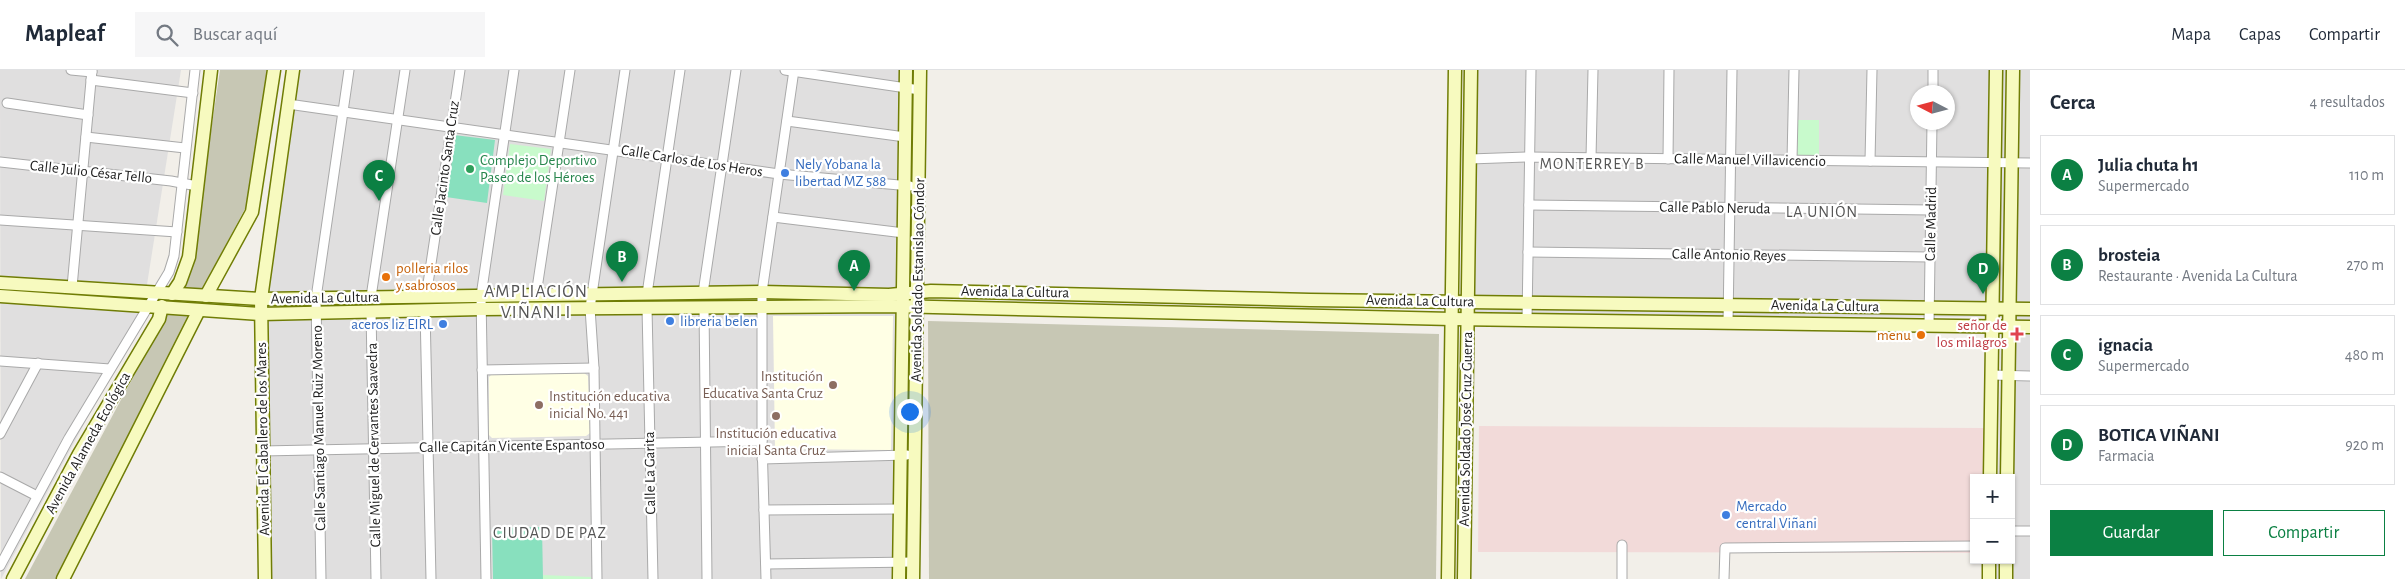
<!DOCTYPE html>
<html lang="es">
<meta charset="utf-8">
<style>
:root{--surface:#fff;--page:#f6f6f7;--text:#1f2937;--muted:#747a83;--line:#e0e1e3;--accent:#0b8043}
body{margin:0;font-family:"Alegreya Sans",sans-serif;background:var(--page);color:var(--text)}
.controls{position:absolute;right:15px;bottom:15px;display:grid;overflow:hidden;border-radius:0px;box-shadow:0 1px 4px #0004}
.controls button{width:45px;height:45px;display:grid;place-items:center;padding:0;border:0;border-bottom:1px solid var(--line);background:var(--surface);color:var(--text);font:25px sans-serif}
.compass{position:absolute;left:1910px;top:15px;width:45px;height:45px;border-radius:50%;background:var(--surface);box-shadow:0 1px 4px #0004;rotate:276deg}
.you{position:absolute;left:909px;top:341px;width:18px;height:18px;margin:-12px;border:4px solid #fff;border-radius:50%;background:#1a73e8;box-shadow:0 0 0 8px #1a73e833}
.badge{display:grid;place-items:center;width:32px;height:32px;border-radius:50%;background:var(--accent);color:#fff;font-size:16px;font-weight:700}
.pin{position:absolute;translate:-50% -41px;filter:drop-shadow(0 1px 2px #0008)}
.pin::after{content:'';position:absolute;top:26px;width:18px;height:15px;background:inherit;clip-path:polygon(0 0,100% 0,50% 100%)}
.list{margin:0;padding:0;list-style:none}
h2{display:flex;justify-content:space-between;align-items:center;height:65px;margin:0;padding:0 20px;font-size:21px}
h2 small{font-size:16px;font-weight:400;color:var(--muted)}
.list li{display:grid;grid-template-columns:32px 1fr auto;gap:15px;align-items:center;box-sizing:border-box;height:80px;margin:0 10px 10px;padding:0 10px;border:1px solid var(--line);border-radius:0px}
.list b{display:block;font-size:19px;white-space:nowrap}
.list p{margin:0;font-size:16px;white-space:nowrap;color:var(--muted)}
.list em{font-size:16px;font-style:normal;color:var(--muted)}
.actions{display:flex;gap:10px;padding:15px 20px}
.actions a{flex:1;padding:11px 0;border:1px solid var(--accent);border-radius:0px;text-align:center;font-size:18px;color:var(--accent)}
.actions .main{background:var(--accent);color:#fff}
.icon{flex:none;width:28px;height:28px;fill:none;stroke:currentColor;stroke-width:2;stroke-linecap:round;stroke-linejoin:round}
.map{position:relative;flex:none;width:2030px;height:509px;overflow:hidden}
header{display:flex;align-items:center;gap:30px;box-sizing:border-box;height:70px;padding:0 25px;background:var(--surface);border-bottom:1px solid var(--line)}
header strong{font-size:24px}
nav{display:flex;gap:28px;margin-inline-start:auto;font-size:18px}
.search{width:350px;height:45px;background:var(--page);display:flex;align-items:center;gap:12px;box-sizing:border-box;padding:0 18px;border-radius:0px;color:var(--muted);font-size:19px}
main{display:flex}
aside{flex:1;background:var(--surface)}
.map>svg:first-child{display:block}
.residential{fill:#e0dfdf;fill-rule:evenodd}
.commercial{fill:#f2dad9}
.education{fill:#ffffe5}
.construction{fill:#c7c7b4}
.grass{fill:#cdebb0}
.park{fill:#c8facc}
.pitch{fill:#88e0be}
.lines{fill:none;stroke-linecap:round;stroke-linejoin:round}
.street-casing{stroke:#a9a9a9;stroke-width:11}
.secondary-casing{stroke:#707d05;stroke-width:15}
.street{stroke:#fff;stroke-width:9}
.secondary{stroke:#f7fabf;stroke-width:12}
.leisure-dot{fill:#2e9e5b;stroke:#fff;stroke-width:2}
.shop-dot{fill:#3f7fe0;stroke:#fff;stroke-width:2}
.food-dot{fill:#e8710a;stroke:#fff;stroke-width:2}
.health-dot{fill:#e0444e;stroke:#fff;stroke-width:2}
.education-dot{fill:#8d6e63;stroke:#fff;stroke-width:2}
.labels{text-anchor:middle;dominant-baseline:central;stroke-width:4.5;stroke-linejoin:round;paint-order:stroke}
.leisure-label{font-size:15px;fill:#27864d;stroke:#fff;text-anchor:start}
.street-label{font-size:15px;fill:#222;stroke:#fff}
.shop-label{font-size:15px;fill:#366cbe;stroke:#fff;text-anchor:start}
.food-label{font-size:15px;fill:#c56008;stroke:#fff;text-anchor:start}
.health-label{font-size:15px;fill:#be3a42;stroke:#fff;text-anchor:end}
.education-label{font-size:15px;fill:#785e54;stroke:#fff;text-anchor:end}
.neighbourhood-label{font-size:16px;letter-spacing:1px;fill:#555;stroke:#fff}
.quarter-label{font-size:18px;letter-spacing:1px;fill:#555;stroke:#fff}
</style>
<header>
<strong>Mapleaf</strong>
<div class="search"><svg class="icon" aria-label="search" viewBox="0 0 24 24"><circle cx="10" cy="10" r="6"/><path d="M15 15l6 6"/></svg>Buscar aquí</div>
<nav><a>Mapa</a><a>Capas</a><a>Compartir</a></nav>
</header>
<main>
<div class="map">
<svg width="2030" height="509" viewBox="0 0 2030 509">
<rect width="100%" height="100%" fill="#f2efe9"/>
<g class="residential">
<path d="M0 0H181L142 246 1 509Z"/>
<path d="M296 0H917L906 509H272L267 217Z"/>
<path d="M1463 0H2030V509H1996L1997 490H2011V408H1998L2001 247 1460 245ZM1918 22H1948V52H1918Z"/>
</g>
<path class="commercial" d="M1479 356 1985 358V408H1974V483L1478 482Z"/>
<g class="education">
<path d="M893 246 891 380 775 379 773 246Z"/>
<path d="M584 303 588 306 590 363 586 366 492 368 489 365V307L492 304Z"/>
</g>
<g class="construction">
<path d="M220 0H267L247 135 201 221 183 219 191 197Z"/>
<path d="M168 242 189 243 56 509H25Z"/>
<path d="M928 251 1439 264 1436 509H929Z"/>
</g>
<g class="grass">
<path d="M0 216 145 225 144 232 0 223Z"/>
<path d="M170 227 235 232 233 238 169 234Z"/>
</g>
<g class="park">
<path d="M1798 50H1819V86H1797Z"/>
<path d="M510 74 551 79 544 131 503 125Z"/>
<path d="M543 505 591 507V509H543Z"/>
</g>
<g class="pitch">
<path d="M454 65 495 70 487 133 446 127Z"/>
<path d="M542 457 543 509H493L492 458Z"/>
</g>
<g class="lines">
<defs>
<g id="street">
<path d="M71 0 92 2"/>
<path d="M785 0 920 20"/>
<path d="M91 10 193 23"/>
<path d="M1933 22V0"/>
<path d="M7 33 88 45"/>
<path d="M288 34 779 104 910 116"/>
<path d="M787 51 905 67"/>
<path d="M86 67 185 78"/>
<path d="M1591 88 1593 0"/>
<path d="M1470 89 1529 87 2030 93"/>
<path d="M1668 89 1669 0"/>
<path d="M1792 90 1794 0"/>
<path d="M1870 91 1872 0"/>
<path d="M0 92 171 111 197 116"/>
<path d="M1529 135 1931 140"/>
<path d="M773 147 904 163"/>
<path d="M0 150 177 162"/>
<path d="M1528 182 1930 187"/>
<path d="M72 217 92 0"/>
<path d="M703 223 736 0"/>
<path d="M647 224 680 0"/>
<path d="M536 225 570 0"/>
<path d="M371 227 405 0"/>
<path d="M426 227 460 0"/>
<path d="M704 237 707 509"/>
<path d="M647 238 653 509"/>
<path d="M425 240 431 509"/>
<path d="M371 241 376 509"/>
<path d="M1527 250 1531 0"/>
<path d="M1728 253 1732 0"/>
<path d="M1929 255 1932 52"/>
<path d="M0 291 110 299"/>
<path d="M482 300 594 298"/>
<path d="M1992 305 2030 306"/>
<path d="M0 364 38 293"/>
<path d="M262 381 762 371"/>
<path d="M762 389 907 385"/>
<path d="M0 407 37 426"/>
<path d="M764 440 900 439"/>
<path d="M2011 461H2030"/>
<path d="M766 494 914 492"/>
<path d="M0 496 69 368 169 202 174 186 195 0"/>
<path d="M321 509 316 228 349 0"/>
<path d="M486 509 481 226 514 0"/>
<path d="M597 509 594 298 590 238 625 0"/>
<path d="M766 509 762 371V222L794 0"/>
<path d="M1622 509V475"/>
<path d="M1724 509 1725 478 1974 476"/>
</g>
<g id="secondary">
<path d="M0 213 261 229 762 222 889 225 931 221 1310 230 2030 239"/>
<path d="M172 224 180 212 189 187 211 0"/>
<path d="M0 226 261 244 481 239 892 236 1452 249 2030 257"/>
<path d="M206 226 252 142 274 0"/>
<path d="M1990 408 1996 0"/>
<path d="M2007 408 2013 0"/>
<path d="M13 509 79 384 159 249 162 236"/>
<path d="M63 509 199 240"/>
<path d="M265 509 261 229 293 0"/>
<path d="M899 509 906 0"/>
<path d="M913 509 920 0"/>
<path d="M1448 509 1455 0"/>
<path d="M1464 509 1471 0"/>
<path d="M1989 509V490"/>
<path d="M2006 509V490"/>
</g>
</defs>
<use href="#street" class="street-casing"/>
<use href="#secondary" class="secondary-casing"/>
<use href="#street" class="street"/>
<use href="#secondary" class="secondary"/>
</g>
<circle class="leisure-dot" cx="470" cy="99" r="5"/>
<g class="shop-dot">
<circle cx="785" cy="103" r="5"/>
<circle cx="670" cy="251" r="5"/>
<circle cx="443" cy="254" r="5"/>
<circle cx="1726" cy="445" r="5"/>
</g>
<g class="food-dot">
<circle cx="386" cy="207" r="5"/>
<circle cx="1921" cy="265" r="5"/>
</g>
<path class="health-dot" d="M2014.5 256.5h5v5h5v5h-5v5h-5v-5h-5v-5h5z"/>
<g class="education-dot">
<circle cx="833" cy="315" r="5"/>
<circle cx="539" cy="335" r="5"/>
<circle cx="776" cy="346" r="5"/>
</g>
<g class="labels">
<g class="leisure-label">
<text x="480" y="90">Complejo Deportivo<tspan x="480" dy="17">Paseo de los Héroes</tspan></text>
</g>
<g class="street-label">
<text transform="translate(1750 90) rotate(1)">Calle Manuel Villavicencio</text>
<text transform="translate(692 91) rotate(9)">Calle Carlos de Los Heros</text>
<text transform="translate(445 98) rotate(-82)">Calle Jacinto Santa Cruz</text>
<text transform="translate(91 102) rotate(6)">Calle Julio César Tello</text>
<text transform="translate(1715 138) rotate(1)">Calle Pablo Neruda</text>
<text transform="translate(1931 154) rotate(-89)">Calle Madrid</text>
<text transform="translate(1729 185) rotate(1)">Calle Antonio Reyes</text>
<text transform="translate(918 210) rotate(-89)">Avenida Soldado Estanislao Cóndor</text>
<text transform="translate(1015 222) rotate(1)">Avenida La Cultura</text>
<text transform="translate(325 228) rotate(-1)">Avenida La Cultura</text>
<text transform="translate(1420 231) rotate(1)">Avenida La Cultura</text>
<text transform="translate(1825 236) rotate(1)">Avenida La Cultura</text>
<text transform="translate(319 358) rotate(-91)">Calle Santiago Manuel Ruiz Moreno</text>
<text transform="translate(1466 359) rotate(-89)">Avenida Soldado José Cruz Guerra</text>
<text transform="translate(263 369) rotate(-91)">Avenida El Caballero de los Mares</text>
<text transform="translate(88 373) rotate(-61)">Avenida Alameda Ecológica</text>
<text transform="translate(374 375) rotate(-91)">Calle Miguel de Cervantes Saavedra</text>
<text transform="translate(512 376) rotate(-1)">Calle Capitán Vicente Espantoso</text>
<text transform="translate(650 403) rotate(-91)">Calle La Garita</text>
</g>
<g class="shop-label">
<text x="795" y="94">Nely Yobana la<tspan x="795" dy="17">libertad MZ 588</tspan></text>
<text x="680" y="251">libreria belen</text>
<text x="433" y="254" text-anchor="end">aceros liz EIRL</text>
<text x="1736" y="436">Mercado<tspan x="1736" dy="17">central Viñani</tspan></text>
</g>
<g class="food-label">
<text x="396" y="198">polleria rilos<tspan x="396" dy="17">y sabrosos</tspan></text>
<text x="1911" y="265" text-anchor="end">menu</text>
</g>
<g class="health-label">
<text x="2007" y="255">señor de<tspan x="2007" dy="17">los milagros</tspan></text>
</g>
<g class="education-label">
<text x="823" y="306">Institución<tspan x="823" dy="17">Educativa Santa Cruz</tspan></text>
<text x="549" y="326" text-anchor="start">Institución educativa<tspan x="549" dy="17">inicial No. 441</tspan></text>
<text x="776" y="363" text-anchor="middle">Institución educativa<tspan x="776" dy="17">inicial Santa Cruz</tspan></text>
</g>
<g class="neighbourhood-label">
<text x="1592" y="94">MONTERREY B</text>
<text x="1822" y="142">LA UNIÓN</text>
<text x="550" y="463">CIUDAD DE PAZ</text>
</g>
<g class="quarter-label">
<text x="536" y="222">AMPLIACIÓN<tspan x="536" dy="21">VIÑANI I</tspan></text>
</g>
</g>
</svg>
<div class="controls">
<button>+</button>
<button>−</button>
</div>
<svg class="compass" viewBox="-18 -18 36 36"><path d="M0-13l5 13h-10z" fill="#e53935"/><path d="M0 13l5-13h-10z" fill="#747a83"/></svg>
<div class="you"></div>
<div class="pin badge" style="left:854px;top:221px">A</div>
<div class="pin badge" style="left:622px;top:212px">B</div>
<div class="pin badge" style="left:379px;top:131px">C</div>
<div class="pin badge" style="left:1983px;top:224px">D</div>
</div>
<aside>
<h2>Cerca<small>4 resultados</small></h2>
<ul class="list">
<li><span class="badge">A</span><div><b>Julia chuta h1</b><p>Supermercado</p></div><em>110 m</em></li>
<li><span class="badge">B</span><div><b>brosteia</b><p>Restaurante · Avenida La Cultura</p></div><em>270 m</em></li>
<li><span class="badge">C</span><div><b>ignacia</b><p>Supermercado</p></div><em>480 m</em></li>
<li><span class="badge">D</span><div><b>BOTICA VIÑANI</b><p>Farmacia</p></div><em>920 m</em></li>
</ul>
<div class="actions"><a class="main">Guardar</a><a>Compartir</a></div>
</aside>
</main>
